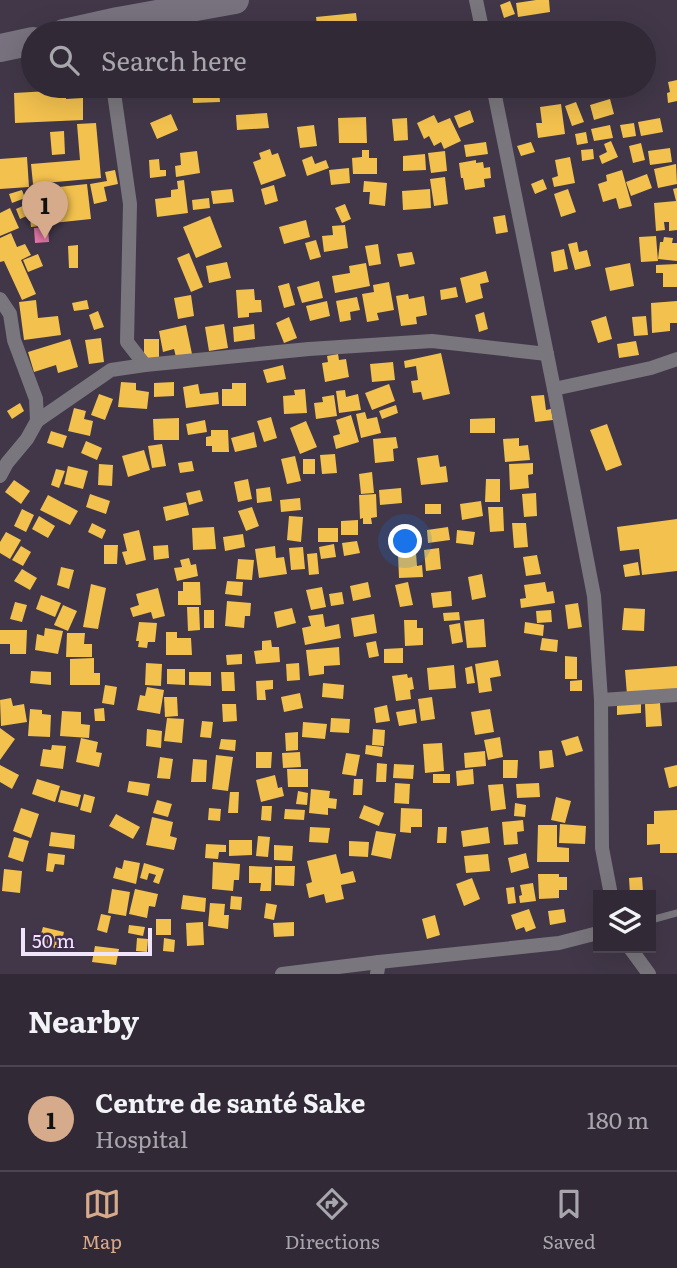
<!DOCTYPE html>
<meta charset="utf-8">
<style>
:root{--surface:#312936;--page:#39313e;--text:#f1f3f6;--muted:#a8a6ad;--line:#4c4551;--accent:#d6ab8b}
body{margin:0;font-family:Literata,serif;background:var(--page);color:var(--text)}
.controls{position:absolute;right:21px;bottom:21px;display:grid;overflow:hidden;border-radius:0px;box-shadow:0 7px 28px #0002}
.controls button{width:63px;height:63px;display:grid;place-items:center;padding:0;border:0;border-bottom:2px solid var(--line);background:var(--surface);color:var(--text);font:35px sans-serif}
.scale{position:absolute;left:21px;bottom:18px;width:131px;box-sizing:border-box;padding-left:7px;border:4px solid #f0e5fa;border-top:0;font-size:19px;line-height:24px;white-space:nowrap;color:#f0e5fa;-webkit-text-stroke:5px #422f50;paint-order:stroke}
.you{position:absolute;left:406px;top:542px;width:24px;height:24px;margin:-18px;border:5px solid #fff;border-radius:50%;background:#1a73e8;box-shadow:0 0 0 10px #1a73e833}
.badge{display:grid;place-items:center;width:46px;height:46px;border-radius:50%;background:var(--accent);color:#111;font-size:23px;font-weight:700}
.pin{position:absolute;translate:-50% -58px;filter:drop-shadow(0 2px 4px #0008)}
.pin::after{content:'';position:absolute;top:37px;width:24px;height:21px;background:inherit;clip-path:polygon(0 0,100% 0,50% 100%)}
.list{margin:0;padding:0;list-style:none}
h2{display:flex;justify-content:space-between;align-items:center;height:91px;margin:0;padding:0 28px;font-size:30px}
h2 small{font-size:23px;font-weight:400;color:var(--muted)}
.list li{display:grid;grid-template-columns:46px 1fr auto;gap:21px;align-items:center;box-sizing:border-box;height:105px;padding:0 28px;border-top:2px solid var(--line)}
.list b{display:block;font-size:26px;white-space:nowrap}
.list p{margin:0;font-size:23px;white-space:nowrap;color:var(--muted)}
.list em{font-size:23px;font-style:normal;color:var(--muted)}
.icon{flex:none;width:38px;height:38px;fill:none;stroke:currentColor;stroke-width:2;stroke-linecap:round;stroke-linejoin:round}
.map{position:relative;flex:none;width:677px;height:974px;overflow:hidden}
.search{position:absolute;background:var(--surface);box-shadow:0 7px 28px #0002;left:21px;right:21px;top:21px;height:77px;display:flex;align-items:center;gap:18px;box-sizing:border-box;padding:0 24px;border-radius:38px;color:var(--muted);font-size:26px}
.sheet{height:196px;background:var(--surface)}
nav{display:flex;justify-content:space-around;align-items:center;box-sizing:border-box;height:98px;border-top:2px solid var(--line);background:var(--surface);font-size:19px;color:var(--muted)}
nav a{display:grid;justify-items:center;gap:4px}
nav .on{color:var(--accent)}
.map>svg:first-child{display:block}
.homes{fill:#f2c14e}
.health{fill:#e377a8}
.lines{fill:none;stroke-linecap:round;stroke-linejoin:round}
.lane{stroke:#7a767d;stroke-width:7}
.street{stroke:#7a767d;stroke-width:14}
.highway{stroke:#78727e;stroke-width:28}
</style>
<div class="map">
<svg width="677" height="974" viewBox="0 0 677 974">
<rect width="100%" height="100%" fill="#413748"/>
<g class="homes">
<path d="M536 0H549L550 12 518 17 516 3Z"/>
<path d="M510 1 515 14 504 18 500 5Z"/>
<path d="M356 13 358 29 318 33 316 17Z"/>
<path d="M310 22 311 33H261L260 30Z"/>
<path d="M677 80V101L668 103 667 93 670 92 668 82Z"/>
<path d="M192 86H219L220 102 193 103Z"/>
<path d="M572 86H604V87L574 93Z"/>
<path d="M66 90V99L83 98V120L15 123 14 93Z"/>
<path d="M610 99 614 114 594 120 590 105Z"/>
<path d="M576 102 584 122 572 126 565 106Z"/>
<path d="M561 104 565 134 538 138 536 123H542L540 107Z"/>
<path d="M470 110 474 122 459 128 454 116Z"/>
<path d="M267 113 269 128 237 130 236 115Z"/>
<path d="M171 114 178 130 157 139 150 123Z"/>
<path d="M434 115 438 123 450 118 461 141 444 149 441 142 434 146 429 136 424 139 417 123Z"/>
<path d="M366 117 367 143H339L338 118Z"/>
<path d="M407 118 408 140 394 141 392 119Z"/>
<path d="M660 118 663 132 641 136 638 122Z"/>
<path d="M96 123 101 178 33 184 31 164 80 160 77 124Z"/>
<path d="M634 123 636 136 623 138 620 125Z"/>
<path d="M314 125 317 146 300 148 297 127Z"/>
<path d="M610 125 613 138 594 141 591 129Z"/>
<path d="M64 131 65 154 52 155 50 132Z"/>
<path d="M586 132 588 143 577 145 575 134Z"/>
<path d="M611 141 618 157 602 164 599 156 607 152 604 144Z"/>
<path d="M486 142 488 154 466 157 464 145Z"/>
<path d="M531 142 535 152 521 156 517 146Z"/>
<path d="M641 143 645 160 633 163 629 146Z"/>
<path d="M670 148 672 162 650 165 648 151Z"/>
<path d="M270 149 272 155 278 153 286 176 261 185 253 162 261 159 259 153Z"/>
<path d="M593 149 594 159 582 161 581 150Z"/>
<path d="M362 150H369V158H377V174H353L352 158 362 157Z"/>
<path d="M197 151 200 173 176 177 175 166 181 165 180 153Z"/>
<path d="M445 151 447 171 431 173 428 153Z"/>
<path d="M425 154 426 170 403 171V156Z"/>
<path d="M312 156 315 164 326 160 329 168 307 176 302 160Z"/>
<path d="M27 157 29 187 0 189V159Z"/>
<path d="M570 157 575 183 554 187 552 178 558 176 555 160Z"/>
<path d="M159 159 160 170H166V176L150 178 149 160Z"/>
<path d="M476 160V163L483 162 484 168 490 167 491 178 484 179 485 187 465 190 463 178H461L459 163Z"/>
<path d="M676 164 677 184 658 188 654 169Z"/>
<path d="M349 168 350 183 331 185 329 170Z"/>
<path d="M115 170 118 184 104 187 107 201 94 204 90 184 107 181 105 172Z"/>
<path d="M622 170 632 206 619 209 616 198 603 202 598 184 607 181 606 175Z"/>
<path d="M647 174 652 188 631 196 626 182Z"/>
<path d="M445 177 448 204 434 206 430 179Z"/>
<path d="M543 179 547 189 535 194 531 184Z"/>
<path d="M184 180 188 213 157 217 155 199 171 197V190L178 189 177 181Z"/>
<path d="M364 181 387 183 385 206 369 204 370 192H363Z"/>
<path d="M87 184 91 219 53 223 49 188Z"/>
<path d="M274 185 278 201 265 205 261 189Z"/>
<path d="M41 187 44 197 32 201 28 192Z"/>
<path d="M677 188V230L669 231V222H664L665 230 656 231 654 203 676 201 673 189Z"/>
<path d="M232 189 234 202 213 204 211 191Z"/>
<path d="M430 189 431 208 403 210 402 191Z"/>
<path d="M568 189 576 212 561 217 554 194Z"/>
<path d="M22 190 25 198 12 203 9 194Z"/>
<path d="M209 198 210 208 193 210 192 200Z"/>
<path d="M27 204 31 214 20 219 16 209Z"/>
<path d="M345 204 351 219 342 223 335 208Z"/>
<path d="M46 207 49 225 31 227 30 218 36 217 35 209Z"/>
<path d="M10 208 19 228 0 236V213Z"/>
<path d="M505 215 508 232 496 234 493 217Z"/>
<path d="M210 216 222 247 196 258 183 227Z"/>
<path d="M306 220 310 237 284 244 279 227Z"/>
<path d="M345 225 348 248 324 252 322 236 333 235 332 226Z"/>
<path d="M11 233 17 247 25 244 31 255 21 260 36 294 22 300 4 261 0 262V238Z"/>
<path d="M656 236 658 261 641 262 639 237Z"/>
<path d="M664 237 673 238 672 243H677V261L658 259 660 242H663Z"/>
<path d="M316 240 321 257 310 260 305 243Z"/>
<path d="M577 242 579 252 587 250 591 266 575 270 568 244Z"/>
<path d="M378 244 381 264 369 266 365 246Z"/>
<path d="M78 245V268H69L68 246Z"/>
<path d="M564 249 568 269 554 272 551 252Z"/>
<path d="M412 252 415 264 400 267 397 254Z"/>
<path d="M189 253 203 287 191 292 177 258Z"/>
<path d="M38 254 43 266 28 272 23 260Z"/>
<path d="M227 262 231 278 209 283 206 266Z"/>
<path d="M366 263 370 286 335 293 332 276 350 273 349 266Z"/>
<path d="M630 263 634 286 610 291 605 268Z"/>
<path d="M677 264V287H663V273H656V265Z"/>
<path d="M486 271 489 282 480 284 483 298 466 303 460 278Z"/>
<path d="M319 281 323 298 302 303 297 287Z"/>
<path d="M389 282 394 310 377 313 379 320 367 322 362 294 374 292 373 285Z"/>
<path d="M289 283 295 305 284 308 278 286Z"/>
<path d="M456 287 458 297 441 300 440 290Z"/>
<path d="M254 289 255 300H261L262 312 249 313V317L238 318 236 290Z"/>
<path d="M408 294 409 299 424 296 427 315 416 317 417 324 401 326 396 296Z"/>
<path d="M191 295 194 316 178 319 174 298Z"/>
<path d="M357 297 360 310 350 312 351 320 340 322 336 301Z"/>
<path d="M36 300 38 318 58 316 61 335 24 340 19 302Z"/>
<path d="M87 300 89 309 74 311 72 303Z"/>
<path d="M327 301 330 316 310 321 306 306Z"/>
<path d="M677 301V323H670V331L652 333 651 303Z"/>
<path d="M98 311 104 327 94 330 89 315Z"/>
<path d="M484 312 488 329 479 332 475 315Z"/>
<path d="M606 316 612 339 598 343 591 321Z"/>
<path d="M646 316 648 335 634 336 632 317Z"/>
<path d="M289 317 297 338 284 343 276 323Z"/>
<path d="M224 324 228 348 209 351 205 327Z"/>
<path d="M254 324 255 339 234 342 233 327Z"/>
<path d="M186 325 192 354 176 357 174 349 163 352 159 331Z"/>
<path d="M101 338 104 362 89 364 85 340Z"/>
<path d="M70 339 78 367 58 373 56 365 34 372 28 352Z"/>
<path d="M144 339H159V362L144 363Z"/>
<path d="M636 341 639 355 619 358 617 344Z"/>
<path d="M441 353 450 394 423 400 421 392 413 393 411 381 418 380 416 366 405 368 404 361Z"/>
<path d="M338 354 339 360 346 359 349 377 325 382 322 363 328 362 327 356Z"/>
<path d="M393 362 395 380 372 382 370 364Z"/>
<path d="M283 365 286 379 267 383 263 370Z"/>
<path d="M121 382 136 383V390L149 392 147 409 118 407Z"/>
<path d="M174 382V396L154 397V383Z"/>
<path d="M232 383H246V406H222V389H232Z"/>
<path d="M198 384 200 394 218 392 219 404 186 408 183 387Z"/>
<path d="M389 384 395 401 372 410 365 393Z"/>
<path d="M305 389 307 413 284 414 283 396 295 395 294 390Z"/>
<path d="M345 390 346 397 358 394 361 410 339 413 336 391Z"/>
<path d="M99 394 113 399 105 420 91 415Z"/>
<path d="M334 395 337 416 316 419 314 403 323 402 322 397Z"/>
<path d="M544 395 546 410 551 409 553 420 535 422 531 396Z"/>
<path d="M20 403 24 411 12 419 7 411Z"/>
<path d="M396 405 398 413 382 419 379 411Z"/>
<path d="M74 408 86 411 84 419 93 421 90 436 68 431Z"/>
<path d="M365 412 367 419 377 417 381 433 361 438 356 414Z"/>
<path d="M351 415 359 442 336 449 333 436 340 434 336 420Z"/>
<path d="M271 417 277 438 264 442 257 421Z"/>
<path d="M179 418V440H154L153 419Z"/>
<path d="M495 418V433H470V419Z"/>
<path d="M205 420 207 432 188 435 186 424Z"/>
<path d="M306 421 317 447 300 454 290 428Z"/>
<path d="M607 424 622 465 606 471 590 430Z"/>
<path d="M211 430H228L229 452H212V446H206V437L211 436Z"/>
<path d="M51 431 67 436 63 448 47 443Z"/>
<path d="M254 432 257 447 235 452 231 438Z"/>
<path d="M396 437 398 448 393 449 394 461 375 463 373 439Z"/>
<path d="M519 438V446L528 445 530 460 505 462 503 439Z"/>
<path d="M86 441 102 448 97 460 81 453Z"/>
<path d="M162 444 166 466 152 468 148 446Z"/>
<path d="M144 450 150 470 128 477 122 456Z"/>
<path d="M335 454 337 473 322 474 320 455Z"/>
<path d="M438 455 440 467 446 466 448 482 421 485 417 458Z"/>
<path d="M295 456 301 481 287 484 281 459Z"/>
<rect x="303" y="459" width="12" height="15"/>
<path d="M192 461 194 471 180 473 178 463Z"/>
<path d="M533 463V474L528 475 529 488 510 490 509 464Z"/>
<path d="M99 464 113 465 112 486 98 485Z"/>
<path d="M68 466 88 471 83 489 64 484Z"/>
<path d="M56 469 65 471 59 488 51 485Z"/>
<path d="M372 472 374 493 361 494 359 474Z"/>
<path d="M248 479 252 499 238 502 234 482Z"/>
<path d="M486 479H500V502H485Z"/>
<path d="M14 480 30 491 21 504 5 492Z"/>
<path d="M270 487 272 501 257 503 256 489Z"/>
<path d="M401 488 402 503 380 505 379 490Z"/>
<path d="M200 490 203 501 189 505 186 493Z"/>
<path d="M536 493 537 516 524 517 522 494Z"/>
<path d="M90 494 110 501 106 514 86 507Z"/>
<path d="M376 494 377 517 371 518 372 524H363V518L360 519 359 495Z"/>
<path d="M48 495 78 511 70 525 40 510Z"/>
<path d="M300 498 301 510 281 512 280 500Z"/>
<path d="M481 501 483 516 462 520 460 504Z"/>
<path d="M186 502 189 515 166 521 163 507Z"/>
<rect x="425" y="504" width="16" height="10"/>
<path d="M252 507 259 526 246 531 238 511Z"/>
<path d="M488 507H503L504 531 490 532Z"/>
<path d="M22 509 34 515 26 532 14 526Z"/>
<path d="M39 516 55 526 48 538 32 529Z"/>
<path d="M289 516 303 517 301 542 287 540Z"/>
<path d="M677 519V571L642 575 639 549 620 551 617 527Z"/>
<path d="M358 520V535H341V521Z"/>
<path d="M92 523 106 530 102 539 88 532Z"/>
<path d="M512 523H526L528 547 514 548Z"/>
<path d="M214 527 216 549 193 550 192 528Z"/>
<path d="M448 527 450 540 428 543 427 530Z"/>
<rect x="318" y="528" width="20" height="14"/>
<path d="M139 530 146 560 126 565 122 552 127 551 123 534Z"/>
<path d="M413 530 414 545 392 547 391 532Z"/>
<path d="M457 530 475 532 473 545 456 543Z"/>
<path d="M6 532 21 540 10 559 0 553V542Z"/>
<path d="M243 534 245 547 225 551 223 537Z"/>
<path d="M357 541 360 553 344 556 342 543Z"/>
<path d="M334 544 336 557 321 559 319 547Z"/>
<path d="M104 545H118L117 564H104Z"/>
<path d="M168 545 169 558 154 560 153 546Z"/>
<path d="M21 546 31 552 23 566 12 560Z"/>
<path d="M275 546 276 558 284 557 287 574 259 578 255 549Z"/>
<path d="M303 547 305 569 291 570 289 548Z"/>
<path d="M439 548 441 569 426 571 424 550Z"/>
<path d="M317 553 319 574 309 575 307 554Z"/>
<path d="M416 553 417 566 422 565 423 577 399 578 398 554Z"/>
<path d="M537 555 541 574 526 576 523 557Z"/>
<path d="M189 558 191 565 196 564 198 576 177 581 174 568 182 567 180 560Z"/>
<path d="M238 559 254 560 252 580 236 579Z"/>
<path d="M638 562 640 575 625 577 623 565Z"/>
<path d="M61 567 74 570 69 589 57 585Z"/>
<path d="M22 569 37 578 30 590 14 581Z"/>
<path d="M482 574 486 597 472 600 468 577Z"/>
<path d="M227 581 243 582 242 596 225 594Z"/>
<path d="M183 582H200L201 605H178V591H183Z"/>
<path d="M368 582 371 597 353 601 350 586Z"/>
<path d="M408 582 413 605 400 607 395 585Z"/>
<path d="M545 582 547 592 553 591 555 603 521 608 520 599 526 598 524 585Z"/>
<path d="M91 584 106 588 98 629 83 627Z"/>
<path d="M322 587 326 607 311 610 306 590Z"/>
<path d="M158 588 165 616 153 619 151 612 133 617 130 608 139 605 136 594Z"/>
<path d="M451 591 452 606 433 608 431 593Z"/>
<path d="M342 592 344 604 331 606 329 594Z"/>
<path d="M41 595 61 603 55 617 36 609Z"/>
<path d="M227 601 251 603 250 616H245L244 628 225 626Z"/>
<path d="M15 602 27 605 22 622 10 619Z"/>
<path d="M578 603 582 627 568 629 565 605Z"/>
<path d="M63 605 77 611 68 631 54 625Z"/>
<path d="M187 607H199L200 630 188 631Z"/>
<path d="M292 608 296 623 277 628 274 612Z"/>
<path d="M624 608 645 609 644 631 622 630Z"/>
<rect x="204" y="610" width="10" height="18"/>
<path d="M551 610 552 622 537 623 536 611Z"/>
<path d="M459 612 460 620 444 621 443 613Z"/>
<path d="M323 614 325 627 339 624 341 638 305 645 302 628 311 626 308 616Z"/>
<path d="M374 614 377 633 354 637 351 618Z"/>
<path d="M484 619 486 647 467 648 464 621Z"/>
<path d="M404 620H417V628H423V645L405 646Z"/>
<path d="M139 622 157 623 155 642H148L147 648 138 647 139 641H136Z"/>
<path d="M525 622 544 625 543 636 524 633Z"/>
<path d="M460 623 463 642 452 644 449 625Z"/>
<path d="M45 628 63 631 58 654 35 650 37 634 44 636Z"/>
<path d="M0 630H27L26 654H10V644H0Z"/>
<path d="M166 632H177V638H191L192 655H166Z"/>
<path d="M67 633H85L84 644H92V657H66Z"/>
<path d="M542 638 558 640 557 652 540 650Z"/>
<path d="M271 640 272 647H279L280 662 256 664 254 651 262 650V641Z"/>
<path d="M376 641 379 656 369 658 366 643Z"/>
<path d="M339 647 340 665 324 666V674L309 676 306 650Z"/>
<path d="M403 648V663H384V649Z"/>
<path d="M242 654V664L227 665 226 655Z"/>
<path d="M565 656 577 657V679H565Z"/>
<path d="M94 658V673H100V685H70V659Z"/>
<path d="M498 660 501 676 490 678 492 691 479 693 475 664Z"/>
<path d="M146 663 162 664 161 686 145 685Z"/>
<path d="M299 663 300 680 287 681 286 664Z"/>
<path d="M454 665 456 688 429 690 427 668Z"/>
<path d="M472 666 475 683 467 684 465 668Z"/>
<path d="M677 666V691L627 695 625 670Z"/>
<path d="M167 669H185V685L167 684Z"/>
<path d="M31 671 51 672V685L30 683Z"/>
<path d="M189 672H211V686L189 685Z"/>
<path d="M221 672H234L235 691H222Z"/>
<path d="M407 674 408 678 412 677 414 689 410 690 411 699 396 701 392 676Z"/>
<path d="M273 680V689L265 690 266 700H257L256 681Z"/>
<path d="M582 680V691H570V681Z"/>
<path d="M323 683 344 685 343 699 322 697Z"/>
<path d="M105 685 117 687 114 705 102 703Z"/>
<path d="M147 687 164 690 160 714 137 710 140 695 145 696Z"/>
<path d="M300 693 303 708 284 712 281 697Z"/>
<path d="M164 697H177L178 716 165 717Z"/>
<path d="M432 697 435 719 421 721 418 699Z"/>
<path d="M11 698 13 706 24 704 27 722 1 726 0 700Z"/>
<path d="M641 703V713L617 715V705Z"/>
<path d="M660 703 662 726 646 727 645 704Z"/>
<path d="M222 704H236L237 721 223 722Z"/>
<path d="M387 705 390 721 376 723 374 708Z"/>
<path d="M104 708 105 721H95L94 709Z"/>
<path d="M30 709 42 710V714L51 715 50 737 28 736Z"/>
<path d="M415 709 417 723 399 726 396 712Z"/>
<path d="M490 709 494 732 475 735 471 712Z"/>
<path d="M62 711 81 712V724L90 725 89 738 60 736Z"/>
<path d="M167 718 184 719 182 743 164 741Z"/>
<path d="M331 718 350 719 349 733 330 732Z"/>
<path d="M202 721 213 722 211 738 200 737Z"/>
<path d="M303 722 327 724 325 739 302 737Z"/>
<path d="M0 728 15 739 0 760Z"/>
<path d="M147 729 162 731 161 748 146 746Z"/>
<path d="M373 729 385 730 384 746 372 745Z"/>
<path d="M298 732V750L286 751 285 733Z"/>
<path d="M578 736 583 751 566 756 561 741Z"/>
<path d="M500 737 503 757 488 760 484 740Z"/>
<path d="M81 738 98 742 96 752 102 753 99 767 76 762Z"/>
<path d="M221 739 236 740 235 751 219 749Z"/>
<path d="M442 743 444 771 425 773 423 744Z"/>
<path d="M52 745 66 746 63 769 40 766 43 749 51 750Z"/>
<path d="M366 745 383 747 382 757 365 754Z"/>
<path d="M552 750 554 767 540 769 539 751Z"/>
<path d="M485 751 486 766 465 768 464 753Z"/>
<path d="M256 752H272L271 768H256Z"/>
<path d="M300 752 301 767 283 768 282 753Z"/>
<path d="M346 753 360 755 356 776 342 774Z"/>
<path d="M216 755 233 757 228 791 212 789Z"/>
<path d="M160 757 173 759 170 779 157 778Z"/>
<path d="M193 759 207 760 206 782H191Z"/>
<path d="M503 760H518L517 778H503Z"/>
<path d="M377 763 387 764 386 782H376Z"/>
<path d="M394 764 414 765 413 779 393 778Z"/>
<path d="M0 765 19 775 12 789 0 782Z"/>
<path d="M677 765V786L669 788 664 768Z"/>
<path d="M287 769H308V787H288Z"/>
<path d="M473 769 474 784 457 786 456 771Z"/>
<rect x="433" y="774" width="17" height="9"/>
<path d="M275 775 278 788 282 787 284 796 261 802 256 780Z"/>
<path d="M37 779 60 786 55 802 32 794Z"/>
<path d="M354 779H363L362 795H353Z"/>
<path d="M129 781 150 784 148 796 127 792Z"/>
<path d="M395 783 410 784 409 804 394 803Z"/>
<path d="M539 783 540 797 517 798 516 784Z"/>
<path d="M503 784 506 809 491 811 488 785Z"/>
<path d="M311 789 330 791 329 798 337 799 336 809 328 808V815L309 813Z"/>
<path d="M61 790 81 795 78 807 58 802Z"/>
<path d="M298 791 308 793 307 805 296 804Z"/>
<path d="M230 792H239L238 813H228Z"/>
<path d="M84 794 95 797 91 813 80 810Z"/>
<path d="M556 797 571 801 565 823 551 820Z"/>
<path d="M157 800 172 804 168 817 153 813Z"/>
<path d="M515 803 526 805 525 817 514 816Z"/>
<path d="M364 805 384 813 379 826 359 818Z"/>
<path d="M262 806H272L271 821 261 820Z"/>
<path d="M21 808 39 814 31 838 13 831Z"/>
<path d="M209 808 221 809 220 821 208 820Z"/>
<path d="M401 808 422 809V827H411V833L400 832Z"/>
<path d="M285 809 305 810 304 820 284 819Z"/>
<path d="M677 810V853H660V844L647 845V824H654V811Z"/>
<path d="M116 814 140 827 133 839 109 826Z"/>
<path d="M152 817 173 822 170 836 177 838 174 850 146 845Z"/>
<path d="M523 820 524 831 517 832 518 844 504 845 502 822Z"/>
<path d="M560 824 586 826 585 844 559 843Z"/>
<path d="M538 825H557V847L569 848V862H537Z"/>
<path d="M310 827 330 828 328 843 309 842Z"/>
<path d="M438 827H447L446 843H437Z"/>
<path d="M488 827 490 843 463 847 461 831Z"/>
<path d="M376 831 396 834 391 859 371 855Z"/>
<path d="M51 832 75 835 74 849 49 846Z"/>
<path d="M258 836 270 837 268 857 256 856Z"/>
<path d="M14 837 29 841 23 862 8 857Z"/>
<path d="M229 840H252V855L229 856Z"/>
<path d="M349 841 369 842 368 857 349 856Z"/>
<path d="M206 844 226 845V852H219L218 859 205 858Z"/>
<path d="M274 845 293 846 292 861 274 860Z"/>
<path d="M48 853 65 855 64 865 55 864 53 872 46 871Z"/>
<path d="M526 853 529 868 511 873 508 858Z"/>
<path d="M336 854 341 874 353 871 356 882 341 885 344 899 326 903 324 894 309 898 306 884 312 882 307 861Z"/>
<path d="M488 854 490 871 466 873 464 856Z"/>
<path d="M124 860 140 863 136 884 113 878 116 867 122 869Z"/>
<path d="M213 862 240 864 239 880H234L233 891 212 889Z"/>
<path d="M144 863 164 869 159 884 153 882 156 875 149 873 147 880 140 878Z"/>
<path d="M249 866 272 867 271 891H260L261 883H249Z"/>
<path d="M275 866H295L294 886 275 885Z"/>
<path d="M4 869 22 871 20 893 2 891Z"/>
<path d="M538 874H559V877H567V890H559V898L539 899Z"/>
<path d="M642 877 643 891 655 890 656 901H651V895H630L629 878Z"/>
<path d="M472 878 480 899 464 906 456 884Z"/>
<path d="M533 883 536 901 520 903 519 896 522 895 520 885Z"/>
<path d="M514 887 516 903 508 904 506 888Z"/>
<path d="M112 889 130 892 126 916 108 913Z"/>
<path d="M135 889 158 894 155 907 149 906 147 918 129 914Z"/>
<path d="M183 895 206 898 205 912 181 909Z"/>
<path d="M231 896 242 897 241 910 230 909Z"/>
<path d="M210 903 225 904 224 915H229L228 929 208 926Z"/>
<path d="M266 903 277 905 274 920 264 918Z"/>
<path d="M529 909 536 928 526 932 524 927 516 930 511 915Z"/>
<path d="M564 909 566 922 550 925 548 911Z"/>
<path d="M101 914 111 916 107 933 97 930Z"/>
<path d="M435 915 440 935 427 939 422 919Z"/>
<rect x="156" y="919" width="15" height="16"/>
<path d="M203 922 204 945 187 946 186 923Z"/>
<path d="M294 922V936L274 937 273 923Z"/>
<path d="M129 925 145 927 143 936 128 933Z"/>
<path d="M43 927 64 932 60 949 38 944Z"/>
<path d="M137 938 148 939 147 952 136 951Z"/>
<path d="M164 938 175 940 174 952 163 951Z"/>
<path d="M95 946 119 949 116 965 92 962Z"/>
</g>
<path class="health" d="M48 227 49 242 35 243 34 228Z"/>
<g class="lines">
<path class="lane" d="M651 920 677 913"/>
<g class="street">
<path d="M476 0 483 33"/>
<path d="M113 86 130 204 127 342 145 365"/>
<path d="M493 86 554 389 594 596 601 700 602 848 611 895"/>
<path d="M0 299 10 314 14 340 36 399 37 421 27 439 7 463 0 476"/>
<path d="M554 389 651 368 677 359"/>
<path d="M37 421 111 370 145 365 309 349 432 341 547 354"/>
<path d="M601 700 677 695"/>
<path d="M630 948 649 974"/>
<path d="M282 974 379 962"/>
<path d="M377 974 379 962 559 943 598 933"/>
</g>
<g class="highway">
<path d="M64 33 118 21 235 0"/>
<path d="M0 48 33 41"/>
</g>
</g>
</svg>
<div class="controls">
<button><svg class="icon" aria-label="layers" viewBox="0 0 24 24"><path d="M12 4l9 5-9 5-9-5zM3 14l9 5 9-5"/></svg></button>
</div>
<div class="scale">50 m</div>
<div class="you"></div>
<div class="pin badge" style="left:45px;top:239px">1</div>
<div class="search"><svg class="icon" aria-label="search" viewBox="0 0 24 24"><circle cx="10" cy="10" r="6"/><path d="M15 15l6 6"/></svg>Search here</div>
</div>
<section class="sheet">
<h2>Nearby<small></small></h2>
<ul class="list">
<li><span class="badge">1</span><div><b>Centre de santé Sake</b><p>Hospital</p></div><em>180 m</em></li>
</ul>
</section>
<nav>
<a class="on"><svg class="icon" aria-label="map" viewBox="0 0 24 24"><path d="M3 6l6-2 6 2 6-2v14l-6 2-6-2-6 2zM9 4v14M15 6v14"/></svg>Map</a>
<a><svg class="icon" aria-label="directions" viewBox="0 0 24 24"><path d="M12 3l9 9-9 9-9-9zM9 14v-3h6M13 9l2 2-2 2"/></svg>Directions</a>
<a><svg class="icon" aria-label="saved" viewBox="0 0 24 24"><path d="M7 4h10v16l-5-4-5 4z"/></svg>Saved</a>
</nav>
